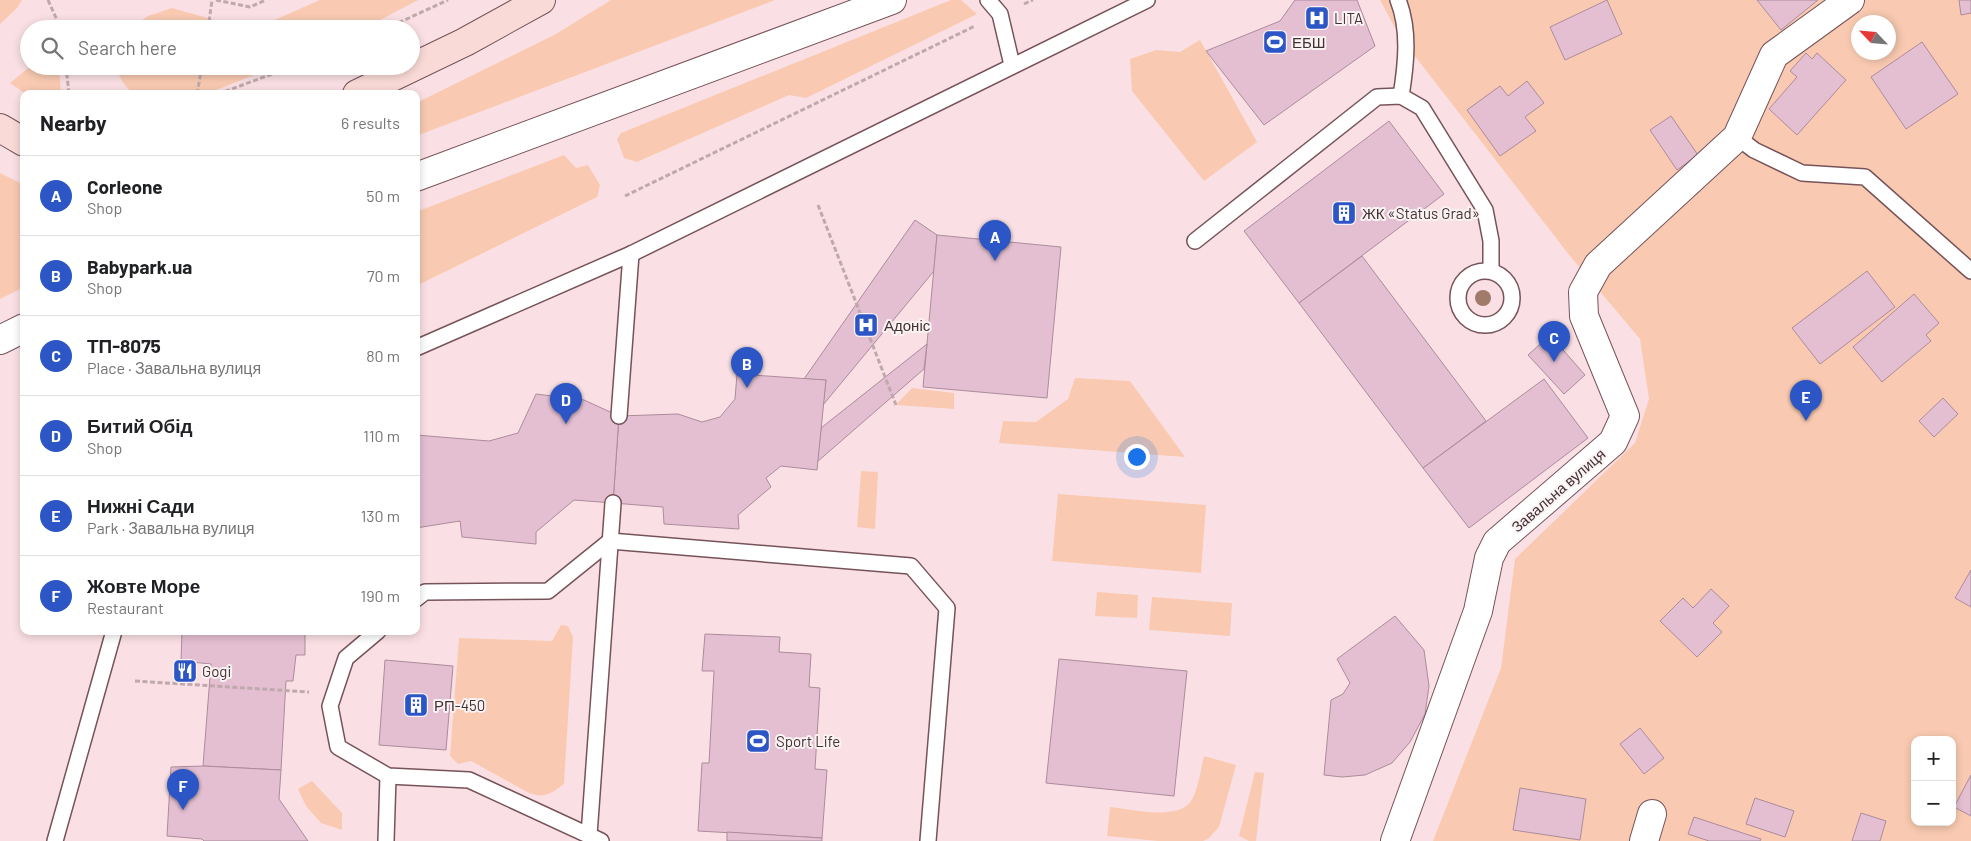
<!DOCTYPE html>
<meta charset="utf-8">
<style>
:root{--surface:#fff;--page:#f2f2f2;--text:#202124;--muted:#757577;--line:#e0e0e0;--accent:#2c56c5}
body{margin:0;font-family:Barlow,sans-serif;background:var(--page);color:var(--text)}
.controls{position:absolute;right:15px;bottom:15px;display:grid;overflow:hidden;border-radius:10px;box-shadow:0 2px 8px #0003}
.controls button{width:45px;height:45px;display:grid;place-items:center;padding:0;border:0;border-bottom:1px solid var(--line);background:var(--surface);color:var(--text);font:25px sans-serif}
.compass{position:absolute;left:1851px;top:15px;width:45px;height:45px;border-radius:50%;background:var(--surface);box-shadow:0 2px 8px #0003;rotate:296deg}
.you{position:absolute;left:1136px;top:456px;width:18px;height:18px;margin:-12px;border:4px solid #fff;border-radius:50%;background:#1a73e8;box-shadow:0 0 0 8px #1a73e833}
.badge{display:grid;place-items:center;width:32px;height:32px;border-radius:50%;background:var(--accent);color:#fff;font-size:16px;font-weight:700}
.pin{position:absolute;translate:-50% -41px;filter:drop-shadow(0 1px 2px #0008)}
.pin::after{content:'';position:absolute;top:26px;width:18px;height:15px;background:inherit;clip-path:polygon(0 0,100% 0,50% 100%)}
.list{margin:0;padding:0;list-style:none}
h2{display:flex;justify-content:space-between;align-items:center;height:65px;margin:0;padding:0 20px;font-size:21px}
h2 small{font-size:16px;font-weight:400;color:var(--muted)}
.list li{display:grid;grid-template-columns:32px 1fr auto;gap:15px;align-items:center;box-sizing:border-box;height:80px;padding:0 20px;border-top:1px solid var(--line)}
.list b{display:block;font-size:19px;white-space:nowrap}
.list p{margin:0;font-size:16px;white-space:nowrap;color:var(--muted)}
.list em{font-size:16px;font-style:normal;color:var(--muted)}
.icon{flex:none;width:28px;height:28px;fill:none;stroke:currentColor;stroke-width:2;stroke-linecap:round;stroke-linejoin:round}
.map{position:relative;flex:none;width:1971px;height:841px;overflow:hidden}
.search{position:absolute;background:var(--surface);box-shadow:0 2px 8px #0003;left:20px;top:20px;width:400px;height:55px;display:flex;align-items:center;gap:12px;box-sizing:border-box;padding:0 18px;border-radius:28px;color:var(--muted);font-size:19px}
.panel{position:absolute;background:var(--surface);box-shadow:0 2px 8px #0003;left:20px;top:90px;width:400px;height:545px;border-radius:10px}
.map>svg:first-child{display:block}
.green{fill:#f9cab1;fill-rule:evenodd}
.building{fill:#e3bfd1;stroke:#ad8b9b}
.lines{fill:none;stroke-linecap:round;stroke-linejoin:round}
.service-casing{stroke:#765359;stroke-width:18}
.minor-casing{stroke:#765359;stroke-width:30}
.tertiary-casing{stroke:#765359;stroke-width:30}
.secondary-casing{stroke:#765359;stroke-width:30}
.path{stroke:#bfa9ac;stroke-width:3;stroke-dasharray:5 2.5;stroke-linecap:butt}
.service{stroke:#fff;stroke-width:15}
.minor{stroke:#fff;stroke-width:28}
.tertiary{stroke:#fff;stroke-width:28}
.secondary{stroke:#fadad6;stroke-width:28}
.tree{fill:#a07b6c}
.labels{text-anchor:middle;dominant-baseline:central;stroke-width:4;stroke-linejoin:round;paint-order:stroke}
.poi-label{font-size:15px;fill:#423234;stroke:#fbf2f3;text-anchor:start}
.street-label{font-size:15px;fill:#423234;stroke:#fbf2f3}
</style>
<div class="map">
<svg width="1971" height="841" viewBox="0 0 1971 841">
<rect width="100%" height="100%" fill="#fae0e4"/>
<g class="green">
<path d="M0 0H22L17 8 0 24Z"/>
<path d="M320 0H418L363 29H254Z"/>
<path d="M611 0H775L416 136V103L556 34Z"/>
<path d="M951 0H961L977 14 806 98 789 95 637 162 624 158 617 139 621 133Z"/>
<path d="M1380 0H1971V841H1433L1501 668 1515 559 1635 443 1649 399 1640 339 1570 256 1400 37ZM1858 22H1888V52H1858ZM1915 740H1952V822H1915Z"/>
<path d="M172 8 246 29H129L148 16Z"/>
<path d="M1200 40 1257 142 1204 181 1132 91 1130 59 1156 50 1180 52Z"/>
<path d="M31 66H59L61 94H26L10 83Z"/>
<path d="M116 66H277L206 94H134C126 88 118 77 116 66Z"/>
<path d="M564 155 576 168 588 165 600 185 597 197 416 286V212Z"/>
<path d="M0 173 24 185V287L0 299Z"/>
<path d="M1075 378 1130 381 1185 457 999 443 1003 421 1036 422 1068 399Z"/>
<path d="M912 388 954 393V409L896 405Z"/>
<path d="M861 471 878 472 875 529 857 527Z"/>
<path d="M1058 494 1206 505 1201 573 1052 561Z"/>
<path d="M1097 592 1138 595 1137 618 1095 616Z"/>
<path d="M1152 597 1232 603 1230 636 1149 630Z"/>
<path d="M561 625 568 626 573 637 564 784C552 793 544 799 529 793L471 761 458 764 450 756 459 638 552 641Z"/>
<path d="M1204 756 1236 765 1219 827 1208 839 1203 841H1158L1107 836 1110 807C1131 809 1178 821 1191 801 1198 791 1201 768 1204 756Z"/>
<path d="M1255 772 1264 773 1256 841H1249L1239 836Z"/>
<path d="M312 781 342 813V830L321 823 306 806 298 789Z"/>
</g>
<g class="building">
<path d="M1295 0H1357L1375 46 1264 125 1206 51 1280 21Z"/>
<path d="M1607 0 1622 34 1565 60 1550 27Z"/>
<path d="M1757 0H1818L1781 30Z"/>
<path d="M1959 0H1971V13L1961 15Z"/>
<path d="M1922 42 1958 94 1906 129 1871 77Z"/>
<path d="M1806 53 1812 59 1817 53 1846 80 1797 135 1769 109 1797 77 1790 71Z"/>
<path d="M1527 81 1544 103 1525 117 1536 131 1500 156 1467 110 1500 86 1508 96Z"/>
<path d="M1671 116 1698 155 1677 170 1650 130Z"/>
<path d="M1389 121 1444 194 1299 303 1244 231Z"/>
<path d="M915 220 937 235 934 271 823 405 826 380 804 379Z"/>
<path d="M937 235 1061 247 1047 398 923 387Z"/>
<path d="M1362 256 1486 421 1423 468 1299 303Z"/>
<path d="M1867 271 1895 307 1820 364 1792 328Z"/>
<path d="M1914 294 1939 323 1926 335 1931 341 1882 382 1853 347Z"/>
<path d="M1550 335 1585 375 1564 394 1528 355Z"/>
<path d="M927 344 924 369 817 462 821 428Z"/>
<path d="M737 374 826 380 817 470 781 466 766 478 771 487 738 515 739 529 664 524 663 507 613 503 619 416 678 414 702 422 720 417 735 399Z"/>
<path d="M1544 379 1588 438 1469 528 1423 468Z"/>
<path d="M536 394 584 400 619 416 613 503 574 500 536 532V544L462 537 460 521 416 528V435L489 441 518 433Z"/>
<path d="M1943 398 1958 414 1934 437 1919 421Z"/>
<path d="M1971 570V607L1955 598Z"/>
<path d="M1711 589 1729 606 1713 623 1722 632 1697 657 1660 621 1683 598 1693 608Z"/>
<path d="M1395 616 1424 650 1429 686 1425 714 1410 742 1392 763 1365 775 1342 777 1324 775 1331 700 1343 694 1350 683 1337 659Z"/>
<path d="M182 631H305V655H296L293 681H286L281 770 203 766 211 664 181 661Z"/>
<path d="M705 634 780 637 779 652 811 654 809 687 820 688 815 769 827 770 822 838 698 831 702 763H709L714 671H702Z"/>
<path d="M1059 659 1187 671 1174 796 1046 783Z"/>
<path d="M385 660 453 666 446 750 379 745Z"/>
<path d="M1640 728 1664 758 1644 774 1620 744Z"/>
<path d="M203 766 281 770 279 799 308 841H204L202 839 167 836 171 767Z"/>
<path d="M1971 775V816L1954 807Z"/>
<path d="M1520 788 1586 799 1580 840 1513 830Z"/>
<path d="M1755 798 1794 811 1785 837 1746 824Z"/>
<path d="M1861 813 1886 821 1880 841H1852Z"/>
<path d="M1694 817 1761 839 1760 841H1709L1688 834Z"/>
<path d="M727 832 822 838V841H727Z"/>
</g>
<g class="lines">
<defs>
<g id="service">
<path d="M988 0 1000 14 1012 65"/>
<path d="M1398 0C1410 30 1406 65 1401 96"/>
<path d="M1737 137 1754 150 1802 173 1865 177 1971 271"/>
<path d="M1195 241 1377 97 1401 96 1422 108 1485 210 1491 241V270"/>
<circle cx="1485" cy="298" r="27"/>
<path d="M416 348 631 254 1147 0"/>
<path d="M619 416 631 254"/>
<path d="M416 599 425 592 548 591 610 541 911 566 947 608 928 841"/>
<path d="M378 631 346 658 330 706 338 747 388 776 469 780 601 841"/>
<path d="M589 835 613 503"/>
<path d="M55 841 114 631"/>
<path d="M386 841 388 776"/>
</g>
<g id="minor">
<path d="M1395 841 1478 611 1489 558 1497 542 1613 442 1625 416 1584 316 1583 292 1598 265 1737 137 1774 55 1850 0"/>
<path d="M1644 841 1652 814"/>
</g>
<g id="tertiary">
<path d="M416 177 892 0"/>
<path d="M0 340 24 328"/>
</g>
<g id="secondary">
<path d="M357 94 465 42 541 0"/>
<path d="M0 128 24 142"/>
</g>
</defs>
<use href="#service" class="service-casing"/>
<use href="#minor" class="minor-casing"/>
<use href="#tertiary" class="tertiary-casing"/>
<use href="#secondary" class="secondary-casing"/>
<g class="path">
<path d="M48 0 61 29"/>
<path d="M216 0 250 7 266 0"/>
<path d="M1024 4 1033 0"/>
<path d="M208 29 212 0"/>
<path d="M385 29 448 0"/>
<path d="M66 66 69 94"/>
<path d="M197 94 202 66"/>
<path d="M218 94 294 66"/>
<path d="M625 196 975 26"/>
<path d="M818 205 896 405"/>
<path d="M135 681 309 692"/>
</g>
<use href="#service" class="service"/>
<use href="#minor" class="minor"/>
<use href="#tertiary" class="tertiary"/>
<use href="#secondary" class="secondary"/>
</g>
<circle class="tree" cx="1483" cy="298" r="8"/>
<defs>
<symbol id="hospital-square" viewBox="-11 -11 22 22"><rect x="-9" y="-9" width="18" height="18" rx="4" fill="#2c56c5" stroke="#fbf2f3"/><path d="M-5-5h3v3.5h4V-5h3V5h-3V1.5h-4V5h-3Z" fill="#fff"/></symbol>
<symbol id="stadium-square" viewBox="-11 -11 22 22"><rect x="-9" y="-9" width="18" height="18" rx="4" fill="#2c56c5" stroke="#fbf2f3"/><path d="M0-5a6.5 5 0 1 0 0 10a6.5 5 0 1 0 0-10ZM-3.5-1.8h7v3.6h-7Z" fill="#fff"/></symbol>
<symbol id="building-square" viewBox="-11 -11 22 22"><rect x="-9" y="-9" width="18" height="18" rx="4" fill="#2c56c5" stroke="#fbf2f3"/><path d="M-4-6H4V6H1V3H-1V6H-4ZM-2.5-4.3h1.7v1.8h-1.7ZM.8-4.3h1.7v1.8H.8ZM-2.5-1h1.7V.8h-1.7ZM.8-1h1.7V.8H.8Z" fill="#fff"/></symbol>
<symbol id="restaurant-square" viewBox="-11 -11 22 22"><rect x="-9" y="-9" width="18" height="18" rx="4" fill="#2c56c5" stroke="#fbf2f3"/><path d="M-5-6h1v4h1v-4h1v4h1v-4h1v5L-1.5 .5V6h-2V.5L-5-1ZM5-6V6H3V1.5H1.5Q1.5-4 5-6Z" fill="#fff"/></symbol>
</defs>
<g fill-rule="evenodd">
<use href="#hospital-square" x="1303" y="4" width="28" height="28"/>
<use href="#stadium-square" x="1261" y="28" width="28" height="28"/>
<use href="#building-square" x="1330" y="199" width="28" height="28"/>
<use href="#hospital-square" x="852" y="311" width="28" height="28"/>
<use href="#restaurant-square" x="171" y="657" width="28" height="28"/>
<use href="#building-square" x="402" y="691" width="28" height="28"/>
<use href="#stadium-square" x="744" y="727" width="28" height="28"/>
</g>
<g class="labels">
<g class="poi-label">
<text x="1334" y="18">LITA</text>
<text x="1292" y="42">ЕБШ</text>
<text x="1362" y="213">ЖК «Status Grad»</text>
<text x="884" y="325">Адоніс</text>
<text x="202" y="671">Gogi</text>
<text x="434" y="705">РП-450</text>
<text x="776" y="741">Sport Life</text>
</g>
<g class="street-label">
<text transform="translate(1558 490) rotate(-41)">Завальна вулиця</text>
</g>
</g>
</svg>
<div class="controls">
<button>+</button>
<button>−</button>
</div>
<svg class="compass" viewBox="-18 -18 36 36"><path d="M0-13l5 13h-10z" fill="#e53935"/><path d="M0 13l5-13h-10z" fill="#757577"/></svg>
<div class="you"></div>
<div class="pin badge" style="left:995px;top:261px">A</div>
<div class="pin badge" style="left:747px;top:388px">B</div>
<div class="pin badge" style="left:1554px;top:362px">C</div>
<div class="pin badge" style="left:566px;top:424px">D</div>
<div class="pin badge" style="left:1806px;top:421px">E</div>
<div class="pin badge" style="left:183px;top:810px">F</div>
<div class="search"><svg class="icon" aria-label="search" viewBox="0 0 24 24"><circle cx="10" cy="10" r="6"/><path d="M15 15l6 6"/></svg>Search here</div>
<section class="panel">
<h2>Nearby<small>6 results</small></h2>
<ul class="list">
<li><span class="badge">A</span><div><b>Corleone</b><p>Shop</p></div><em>50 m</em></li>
<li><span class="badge">B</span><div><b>Babypark.ua</b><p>Shop</p></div><em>70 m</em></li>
<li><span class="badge">C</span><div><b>ТП-8075</b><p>Place · Завальна вулиця</p></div><em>80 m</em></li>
<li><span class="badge">D</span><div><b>Битий Обід</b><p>Shop</p></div><em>110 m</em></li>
<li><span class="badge">E</span><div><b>Нижні Сади</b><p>Park · Завальна вулиця</p></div><em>130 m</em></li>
<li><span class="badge">F</span><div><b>Жовте Море</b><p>Restaurant</p></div><em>190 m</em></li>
</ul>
</section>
</div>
